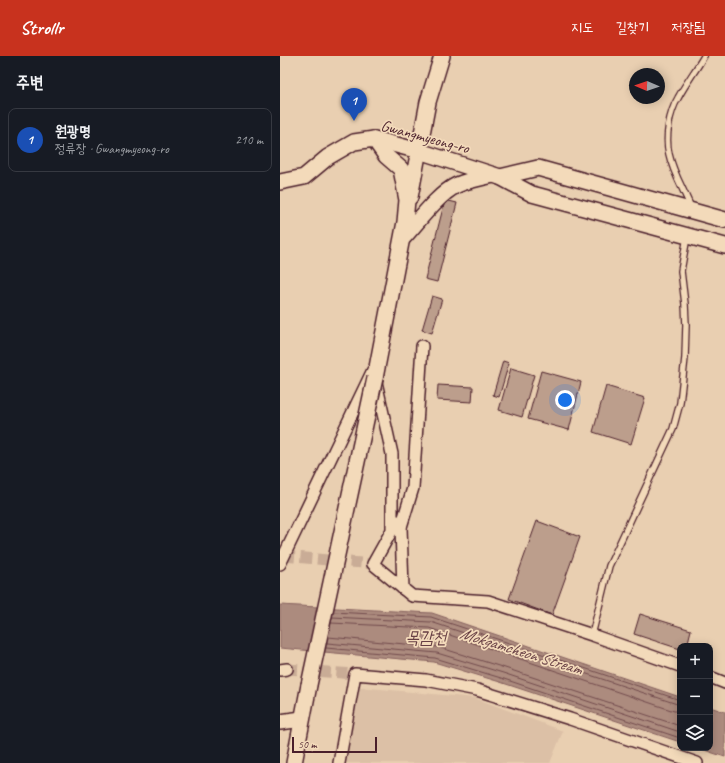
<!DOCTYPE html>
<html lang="ko">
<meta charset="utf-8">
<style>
:root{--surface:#171b24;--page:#20242c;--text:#f1f3f6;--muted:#9ea1a6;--line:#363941;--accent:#c8321e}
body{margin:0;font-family:Caveat,"Poor Story",sans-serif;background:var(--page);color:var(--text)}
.controls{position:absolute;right:12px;bottom:12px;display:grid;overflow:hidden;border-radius:8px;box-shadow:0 2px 10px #0003}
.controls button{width:36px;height:36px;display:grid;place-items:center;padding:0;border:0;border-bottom:1px solid var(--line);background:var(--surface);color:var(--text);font:20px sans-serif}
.compass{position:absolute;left:349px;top:12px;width:36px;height:36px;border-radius:50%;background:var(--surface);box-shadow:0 2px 10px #0003;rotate:272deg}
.scale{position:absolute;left:12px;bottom:10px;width:85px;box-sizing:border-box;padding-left:4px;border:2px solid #4a1f2b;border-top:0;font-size:11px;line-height:14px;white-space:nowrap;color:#4a1f2b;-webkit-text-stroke:3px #f3daba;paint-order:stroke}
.you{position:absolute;left:285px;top:344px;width:14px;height:14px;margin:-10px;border:3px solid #fff;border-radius:50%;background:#1a73e8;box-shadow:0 0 0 6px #1a73e833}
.badge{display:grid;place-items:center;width:26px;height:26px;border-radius:50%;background:var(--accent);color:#fff;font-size:13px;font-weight:700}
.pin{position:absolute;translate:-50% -33px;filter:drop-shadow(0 1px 2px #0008)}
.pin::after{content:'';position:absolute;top:21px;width:14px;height:12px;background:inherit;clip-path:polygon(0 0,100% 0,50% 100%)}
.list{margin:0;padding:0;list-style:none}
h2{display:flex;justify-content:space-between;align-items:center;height:52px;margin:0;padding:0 16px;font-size:17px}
h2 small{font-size:13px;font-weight:400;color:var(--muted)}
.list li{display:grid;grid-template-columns:26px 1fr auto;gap:12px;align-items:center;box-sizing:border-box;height:64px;margin:0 8px 8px;padding:0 8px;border:1px solid var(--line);border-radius:8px}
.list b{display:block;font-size:15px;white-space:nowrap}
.list p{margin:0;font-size:13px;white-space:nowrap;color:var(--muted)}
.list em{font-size:13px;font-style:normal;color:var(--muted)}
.icon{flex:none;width:22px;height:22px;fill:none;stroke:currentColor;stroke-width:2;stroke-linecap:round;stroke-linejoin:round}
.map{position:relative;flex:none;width:445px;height:707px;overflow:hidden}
header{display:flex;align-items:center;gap:24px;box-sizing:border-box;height:56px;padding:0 20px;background:var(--accent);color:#fff}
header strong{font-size:19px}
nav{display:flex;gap:22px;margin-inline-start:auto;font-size:14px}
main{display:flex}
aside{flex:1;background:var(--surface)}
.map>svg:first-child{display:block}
.built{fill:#dcc0a6}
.water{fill:#ac8b7e;stroke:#85605d}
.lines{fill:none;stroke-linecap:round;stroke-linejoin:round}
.shore{stroke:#714a4c;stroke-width:1}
.building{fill:#bc9e8c;stroke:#4a1f2b}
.street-tunnel{stroke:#c9ac96;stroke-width:11;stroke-dasharray:11 5.5;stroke-linecap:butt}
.lane-casing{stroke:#4a1f2b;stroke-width:8}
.street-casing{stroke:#4a1f2b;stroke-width:14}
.secondary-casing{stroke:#4a1f2b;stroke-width:18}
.lane{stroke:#f3daba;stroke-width:5.5}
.street{stroke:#f3daba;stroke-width:11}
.secondary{stroke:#f3daba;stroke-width:15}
.secondary-bridge-casing{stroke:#4a1f2b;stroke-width:18;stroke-linecap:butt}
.secondary-bridge{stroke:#f3daba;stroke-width:15}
.labels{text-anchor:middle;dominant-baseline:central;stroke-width:3.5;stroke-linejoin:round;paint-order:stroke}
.street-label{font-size:16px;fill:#4a1f2b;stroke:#f3daba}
.water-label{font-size:17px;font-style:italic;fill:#673f44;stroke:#f3daba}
</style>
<header>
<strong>Strollr</strong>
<nav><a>지도</a><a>길찾기</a><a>저장됨</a></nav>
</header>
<main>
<aside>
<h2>주변<small></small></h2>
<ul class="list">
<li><span class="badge" style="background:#1a4fb4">1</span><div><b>원광명</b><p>정류장 · Gwangmyeong-ro</p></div><em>210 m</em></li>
</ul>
</aside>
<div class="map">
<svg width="445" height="707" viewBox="0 0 445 707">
<rect width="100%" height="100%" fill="#e9cfb1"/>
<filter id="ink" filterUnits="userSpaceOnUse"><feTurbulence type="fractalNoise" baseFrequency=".025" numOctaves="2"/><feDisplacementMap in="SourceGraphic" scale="8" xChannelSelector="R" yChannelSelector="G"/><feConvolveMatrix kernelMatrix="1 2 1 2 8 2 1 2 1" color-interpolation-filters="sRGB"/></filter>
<g filter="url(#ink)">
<path class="built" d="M79 631 195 642 283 675 270 707H66Z"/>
<g class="water">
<path d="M0 549 152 557 400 641V686L220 626 154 606 0 592Z"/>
<path d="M430 651 445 656V701L418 692H430Z"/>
</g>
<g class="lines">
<g class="shore">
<path d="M53 556 151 561 400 644"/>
<path d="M52 561 151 566 400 649"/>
<path d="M51 567 149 572 394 655H400"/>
<path d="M48 581 158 591 225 612 400 670"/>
<path d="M47 587 157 597 223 617 400 676"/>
<path d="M46 592 155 602 221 622 400 682"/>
</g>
</g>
<g class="building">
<path d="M165 144 177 147 157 226 145 223Z"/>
<path d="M152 240 162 243 152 277 142 274Z"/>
<path d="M223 305 229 307 219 341 213 339Z"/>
<path d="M231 312 254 319 242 361 219 354Z"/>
<path d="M261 315 301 326 289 374 248 363Z"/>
<path d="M158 329 193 331 192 346 157 344Z"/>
<path d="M326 330 365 342 351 388 313 376Z"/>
<path d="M257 465 300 481 272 559 229 543Z"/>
<path d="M360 558 411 574 407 590H400V593L354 578Z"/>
</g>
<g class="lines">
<g class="street-tunnel">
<path d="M4 500 93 508"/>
<path d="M7 613 75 618"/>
</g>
<defs>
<g id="lane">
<path d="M411 152C404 134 393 117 389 98 385 81 389 57 398 42 406 27 416 14 424 0"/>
<path d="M312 579 329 510 393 373 400 347 405 302 406 269 405 248 401 215 407 181"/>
</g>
<g id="street">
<path d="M96 326 112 398V474L93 508 132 540 208 545 312 579 400 610"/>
<path d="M117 465 121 471 123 533"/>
<path d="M121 471 133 432 142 290"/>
<path d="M0 508 93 314"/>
<path d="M0 614 7 613"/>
<path d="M430 621 445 627"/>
<path d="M59 707 75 618 146 624 197 634 290 663 417 707"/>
</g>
<g id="secondary">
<path d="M94 83 106 100 121 113 127 144 125 166 95 322"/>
<path d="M220 121 258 112 445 164"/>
<path d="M0 126 24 121 48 101 74 86 94 83 139 95 220 121 252 138 445 190"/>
<path d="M130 141 148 46 162 0"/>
<path d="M123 182C137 167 158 138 177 129 188 124 201 122 213 119"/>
<path d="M0 666 22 663"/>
<path d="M14 707 29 629"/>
</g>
</defs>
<use href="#lane" class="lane-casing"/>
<use href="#street" class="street-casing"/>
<use href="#secondary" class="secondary-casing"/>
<use href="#lane" class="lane"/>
<use href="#street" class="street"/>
<use href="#secondary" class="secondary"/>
<defs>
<path id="secondary-bridge" d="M29 629 95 322"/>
</defs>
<use href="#secondary-bridge" class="secondary-bridge-casing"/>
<use href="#secondary-bridge" class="secondary-bridge"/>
</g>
</g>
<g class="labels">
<g class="street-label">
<text transform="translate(145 81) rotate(15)">Gwangmyeong-ro</text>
</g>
<g class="water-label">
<text x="146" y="581">목감천</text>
<text transform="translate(241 595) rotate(17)">Mokgamcheon Stream</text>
</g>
</g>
</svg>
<div class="controls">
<button>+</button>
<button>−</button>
<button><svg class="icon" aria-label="layers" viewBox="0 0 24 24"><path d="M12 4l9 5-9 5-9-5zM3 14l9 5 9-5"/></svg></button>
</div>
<svg class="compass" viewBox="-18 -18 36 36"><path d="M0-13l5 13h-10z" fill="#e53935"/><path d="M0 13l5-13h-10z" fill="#9ea1a6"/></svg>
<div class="scale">50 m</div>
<div class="you"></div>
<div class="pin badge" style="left:74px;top:65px;background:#1a4fb4">1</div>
</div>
</main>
